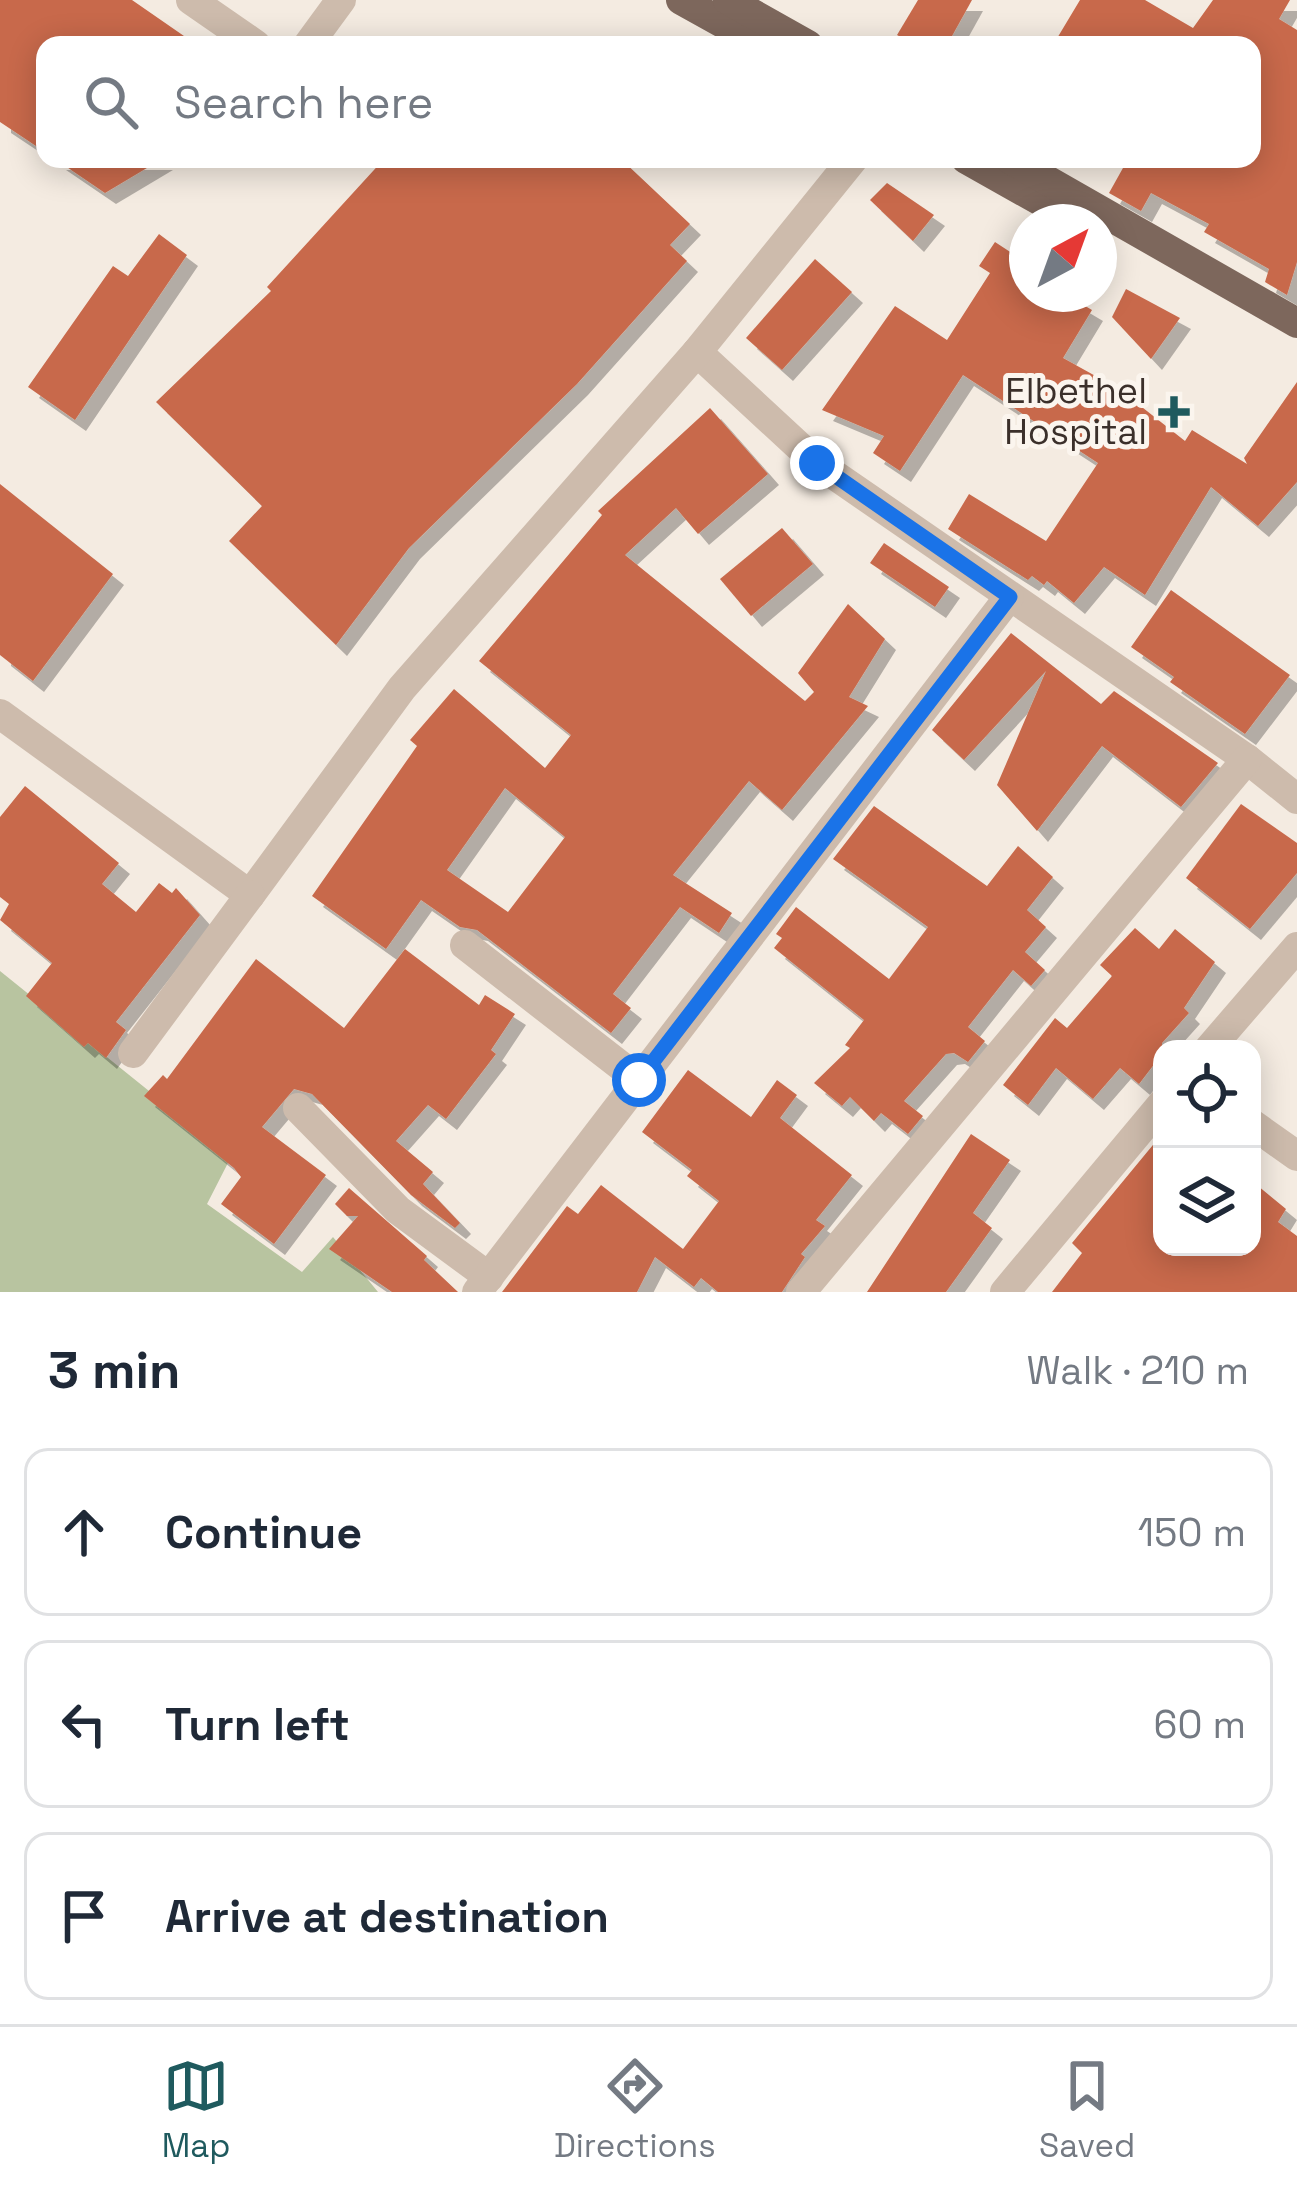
<!DOCTYPE html>
<meta charset="utf-8">
<style>
:root{--surface:#fff;--page:#f2f2f3;--text:#1f2937;--muted:#747a83;--line:#e0e1e3;--accent:#1f5a5e}
body{margin:0;font-family:"Space Grotesk",sans-serif;background:var(--page);color:var(--text)}
.controls{position:absolute;right:36px;bottom:36px;display:grid;overflow:hidden;border-radius:24px;box-shadow:0 6px 30px #0003}
.controls button{width:108px;height:108px;display:grid;place-items:center;padding:0;border:0;border-bottom:3px solid var(--line);background:var(--surface);color:var(--text);font:60px sans-serif}
.compass{position:absolute;left:1009px;top:204px;width:108px;height:108px;border-radius:50%;background:var(--surface);box-shadow:0 6px 30px #0003;rotate:41deg}
.stop{position:absolute;width:36px;height:36px;margin:-27px;border:9px solid #1a73e8;border-radius:50%;background:#fff}
.stop.end{background:#1a73e8;border-color:#fff;box-shadow:0 3px 12px #0008}
.list{margin:0;padding:0;list-style:none}
h2{display:flex;justify-content:space-between;align-items:center;height:156px;margin:0;padding:0 48px;font-size:51px}
h2 small{font-size:39px;font-weight:400;color:var(--muted)}
.list li{display:grid;grid-template-columns:78px 1fr auto;gap:36px;align-items:center;box-sizing:border-box;height:168px;margin:0 24px 24px;padding:0 24px;border:3px solid var(--line);border-radius:24px}
.list b{display:block;font-size:45px;white-space:nowrap}
.list em{font-size:39px;font-style:normal;color:var(--muted)}
.icon{flex:none;width:66px;height:66px;fill:none;stroke:currentColor;stroke-width:2;stroke-linecap:round;stroke-linejoin:round}
.map{position:relative;flex:none;width:1297px;height:1292px;overflow:hidden}
.search{position:absolute;background:var(--surface);box-shadow:0 6px 30px #0003;left:36px;right:36px;top:36px;height:132px;display:flex;align-items:center;gap:30px;box-sizing:border-box;padding:0 42px;border-radius:24px;color:var(--muted);font-size:45px}
.sheet{height:732px;background:var(--surface)}
nav{display:flex;justify-content:space-around;align-items:center;box-sizing:border-box;height:168px;border-top:3px solid var(--line);background:var(--surface);font-size:33px;color:var(--muted)}
nav a{display:grid;justify-items:center;gap:6px}
nav .on{color:var(--accent)}
.map>svg:first-child{display:block}
.green{fill:#b8c4a0}
.building{fill:#c8694b;fill-rule:evenodd;filter:url(#shadow)}
.lines{fill:none;stroke-linecap:round;stroke-linejoin:round}
.minor{stroke:#cdbbac;stroke-width:30}
.major{stroke:#7d675c;stroke-width:30}
.route{stroke:#1a73e8;stroke-width:15}
.poi-dot{fill:#1f5a5e;stroke:#fbf5ee;stroke-width:4.5}
.labels{text-anchor:middle;dominant-baseline:central;stroke-width:10;stroke-linejoin:round;paint-order:stroke}
.poi-label{font-size:36px;fill:#3b302b;stroke:#fbf5ee;text-anchor:end}
</style>
<div class="map">
<svg width="1297" height="1292" viewBox="0 0 1297 1292">
<defs>
<filter id="shadow"><feDropShadow dx="11" dy="11" stdDeviation="0" flood-color="#0004"/></filter>
</defs>
<rect width="100%" height="100%" fill="#f4ebe1"/>
<path class="green" d="M0 971 231 1157 207 1204 302 1272 333 1237 378 1292H0Z"/>
<g class="building">
<path d="M0 0H132L197 45H45V152L0 122Z"/>
<path d="M918 0H972L947 45H915L897 35Z"/>
<path d="M1080 0H1145L1193 28 1213 0H1290L1279 19 1297 30V262L1287 295 1265 282 1269 269 1204 232 1209 224 1151 193 1141 211 1109 193 1128 159H1252V45H1053Z"/>
<path d="M55 159H162L105 193Z"/>
<path d="M384 159H621L690 224 670 245 687 261 577 384 409 548 336 645 229 541 262 506 156 402 271 291 267 287Z"/>
<path d="M887 183 934 215 913 241 870 200Z"/>
<path d="M159 234 187 255 75 420 28 387 113 266 128 276Z"/>
<path d="M995 242 1027 263V294H1065L1092 310 1063 358 1119 389 1185 441 1192 430 1247 464 1244 458 1297 382V482L1258 526 1211 487 1145 595 1104 567 1074 603 1047 581 1044 585 1032 576 1028 580 948 529 969 494 1046 541 1098 463 963 375 900 471 873 453 884 436 822 410 895 306 947 340 990 273 979 266Z"/>
<path d="M815 259 852 292 782 370 746 338Z"/>
<path d="M1126 289 1180 318 1151 359 1112 317Z"/>
<path d="M710 408 768 474 698 534 676 508 625 555 805 701 814 692 798 673 848 604 885 639 849 697 868 706 782 810 749 781 673 875 732 913 719 933 680 907 613 994 631 1008 611 1033 477 930 460 927 421 900 386 949 312 896 417 746 410 740 454 689 545 768 571 735 479 661 602 515 598 511ZM505 788 565 837 508 912 447 870Z"/>
<path d="M0 484 113 574 33 681 0 655Z"/>
<path d="M782 528 813 564 751 616 720 579Z"/>
<path d="M884 543 949 587 935 607 870 563Z"/>
<path d="M1171 590 1290 675 1245 734 1170 682 1174 677 1131 647Z"/>
<path d="M1011 633 1101 704 1114 691 1218 763 1181 807 1102 746 1037 831 997 785 1046 671 964 760 932 730Z"/>
<path d="M25 786 119 863 102 884 136 912 159 883 172 893 176 888 200 915 116 1022 126 1030 106 1058 88 1043 84 1047 26 996 52 963 0 920 9 904 0 897V817Z"/>
<path d="M1241 804 1297 843V873L1250 929 1186 878Z"/>
<path d="M874 806 987 886 1018 846 1053 877 1027 910 1046 927 1025 952 1045 970 1031 986 1013 970 968 1027 985 1041 968 1062 954 1053 946 1054 904 1101 923 1116 908 1134 881 1113 874 1121 850 1097 842 1106 814 1083 850 1048 845 1045 864 1020 774 948 782 938 776 934 796 907 889 979 928 927 833 859Z"/>
<path d="M1135 928 1159 949 1175 929 1215 962 1184 1008 1189 1013 1162 1043V1054L1139 1084 1120 1068 1093 1099 1056 1068 1028 1105 1003 1085 1055 1018 1067 1028 1112 976 1100 965Z"/>
<path d="M405 949 479 1005 485 995 515 1014 491 1050 496 1054 446 1119 428 1105 396 1141 433 1172 423 1184 460 1223 455 1228 411 1195 312 1094 294 1089 262 1127 326 1175 274 1244 221 1204 241 1177 234 1168 144 1096 163 1075 167 1079 256 959 344 1028Z"/>
<path d="M688 1070 751 1117 777 1080 797 1095 780 1118 852 1175 816 1220 825 1226 801 1254 805 1257 782 1292H718L701 1278 694 1287 655 1257 637 1292H502L567 1206 578 1214 601 1185 683 1249 719 1201 687 1176 692 1170 642 1132Z"/>
<path d="M971 1134 1010 1160 973 1213 992 1228 946 1292H867Z"/>
<path d="M1162 1134V1247H1252V1181L1286 1209 1278 1222 1297 1236V1292H1052L1082 1253 1072 1243Z"/>
<path d="M349 1188 427 1256 424 1260 458 1292H392L329 1249 358 1216H347L335 1204Z"/>
</g>
<g class="lines">
<g class="minor">
<path d="M191 0 256 45"/>
<path d="M308 45 341 0"/>
<path d="M697 352 817 463 1247 759 1297 799"/>
<path d="M0 714 250 895 402 688 697 352 853 159"/>
<path d="M465 945 639 1080"/>
<path d="M1209 1049 1297 947"/>
<path d="M133 1053 250 895"/>
<path d="M298 1108 398 1210 489 1277"/>
<path d="M1252 1124 1297 1156"/>
<path d="M477 1292 1009 597"/>
<path d="M801 1292 1247 759"/>
<path d="M1005 1292 1162 1104"/>
</g>
<g class="major">
<path d="M681 0 762 45"/>
<path d="M728 0 808 45"/>
<path d="M966 159 1071 218"/>
<path d="M1010 159 1297 323"/>
</g>
</g>
<g class="lines">
<path class="route" d="M639 1080 1010 597 817 463"/>
</g>
<path class="poi-dot" d="M1168 394h12v12h12v12h-12v12h-12v-12h-12v-12h12z"/>
<g class="labels">
<g class="poi-label">
<text x="1147" y="391">Elbethel<tspan x="1147" dy="41">Hospital</tspan></text>
</g>
</g>
</svg>
<div class="controls">
<button><svg class="icon" aria-label="locate" viewBox="0 0 24 24"><circle cx="12" cy="12" r="6"/><path d="M12 2v4M12 18v4M2 12h4M18 12h4"/></svg></button>
<button><svg class="icon" aria-label="layers" viewBox="0 0 24 24"><path d="M12 4l9 5-9 5-9-5zM3 14l9 5 9-5"/></svg></button>
</div>
<svg class="compass" viewBox="-18 -18 36 36"><path d="M0-13l5 13h-10z" fill="#e53935"/><path d="M0 13l5-13h-10z" fill="#747a83"/></svg>
<div class="stop" style="left:639px;top:1080px"></div>
<div class="stop end" style="left:817px;top:463px"></div>
<div class="search"><svg class="icon" aria-label="search" viewBox="0 0 24 24"><circle cx="10" cy="10" r="6"/><path d="M15 15l6 6"/></svg>Search here</div>
</div>
<section class="sheet">
<h2>3 min<small>Walk · 210 m</small></h2>
<ul class="list">
<li><svg class="icon" aria-label="ahead" viewBox="0 0 24 24"><path d="M12 20V5M6 11l6-6 6 6"/></svg><div><b>Continue</b></div><em>150 m</em></li>
<li><svg class="icon" aria-label="left" viewBox="0 0 24 24"><path d="M17 20v-9H6M10 6l-5 5 5 5"/></svg><div><b>Turn left</b></div><em>60 m</em></li>
<li><svg class="icon" aria-label="arrive" viewBox="0 0 24 24"><path d="M6 21V4h12l-3 4 3 4H6"/></svg><div><b>Arrive at destination</b></div></li>
</ul>
</section>
<nav>
<a class="on"><svg class="icon" aria-label="map" viewBox="0 0 24 24"><path d="M3 6l6-2 6 2 6-2v14l-6 2-6-2-6 2zM9 4v14M15 6v14"/></svg>Map</a>
<a><svg class="icon" aria-label="directions" viewBox="0 0 24 24"><path d="M12 3l9 9-9 9-9-9zM9 14v-3h6M13 9l2 2-2 2"/></svg>Directions</a>
<a><svg class="icon" aria-label="saved" viewBox="0 0 24 24"><path d="M7 4h10v16l-5-4-5 4z"/></svg>Saved</a>
</nav>
